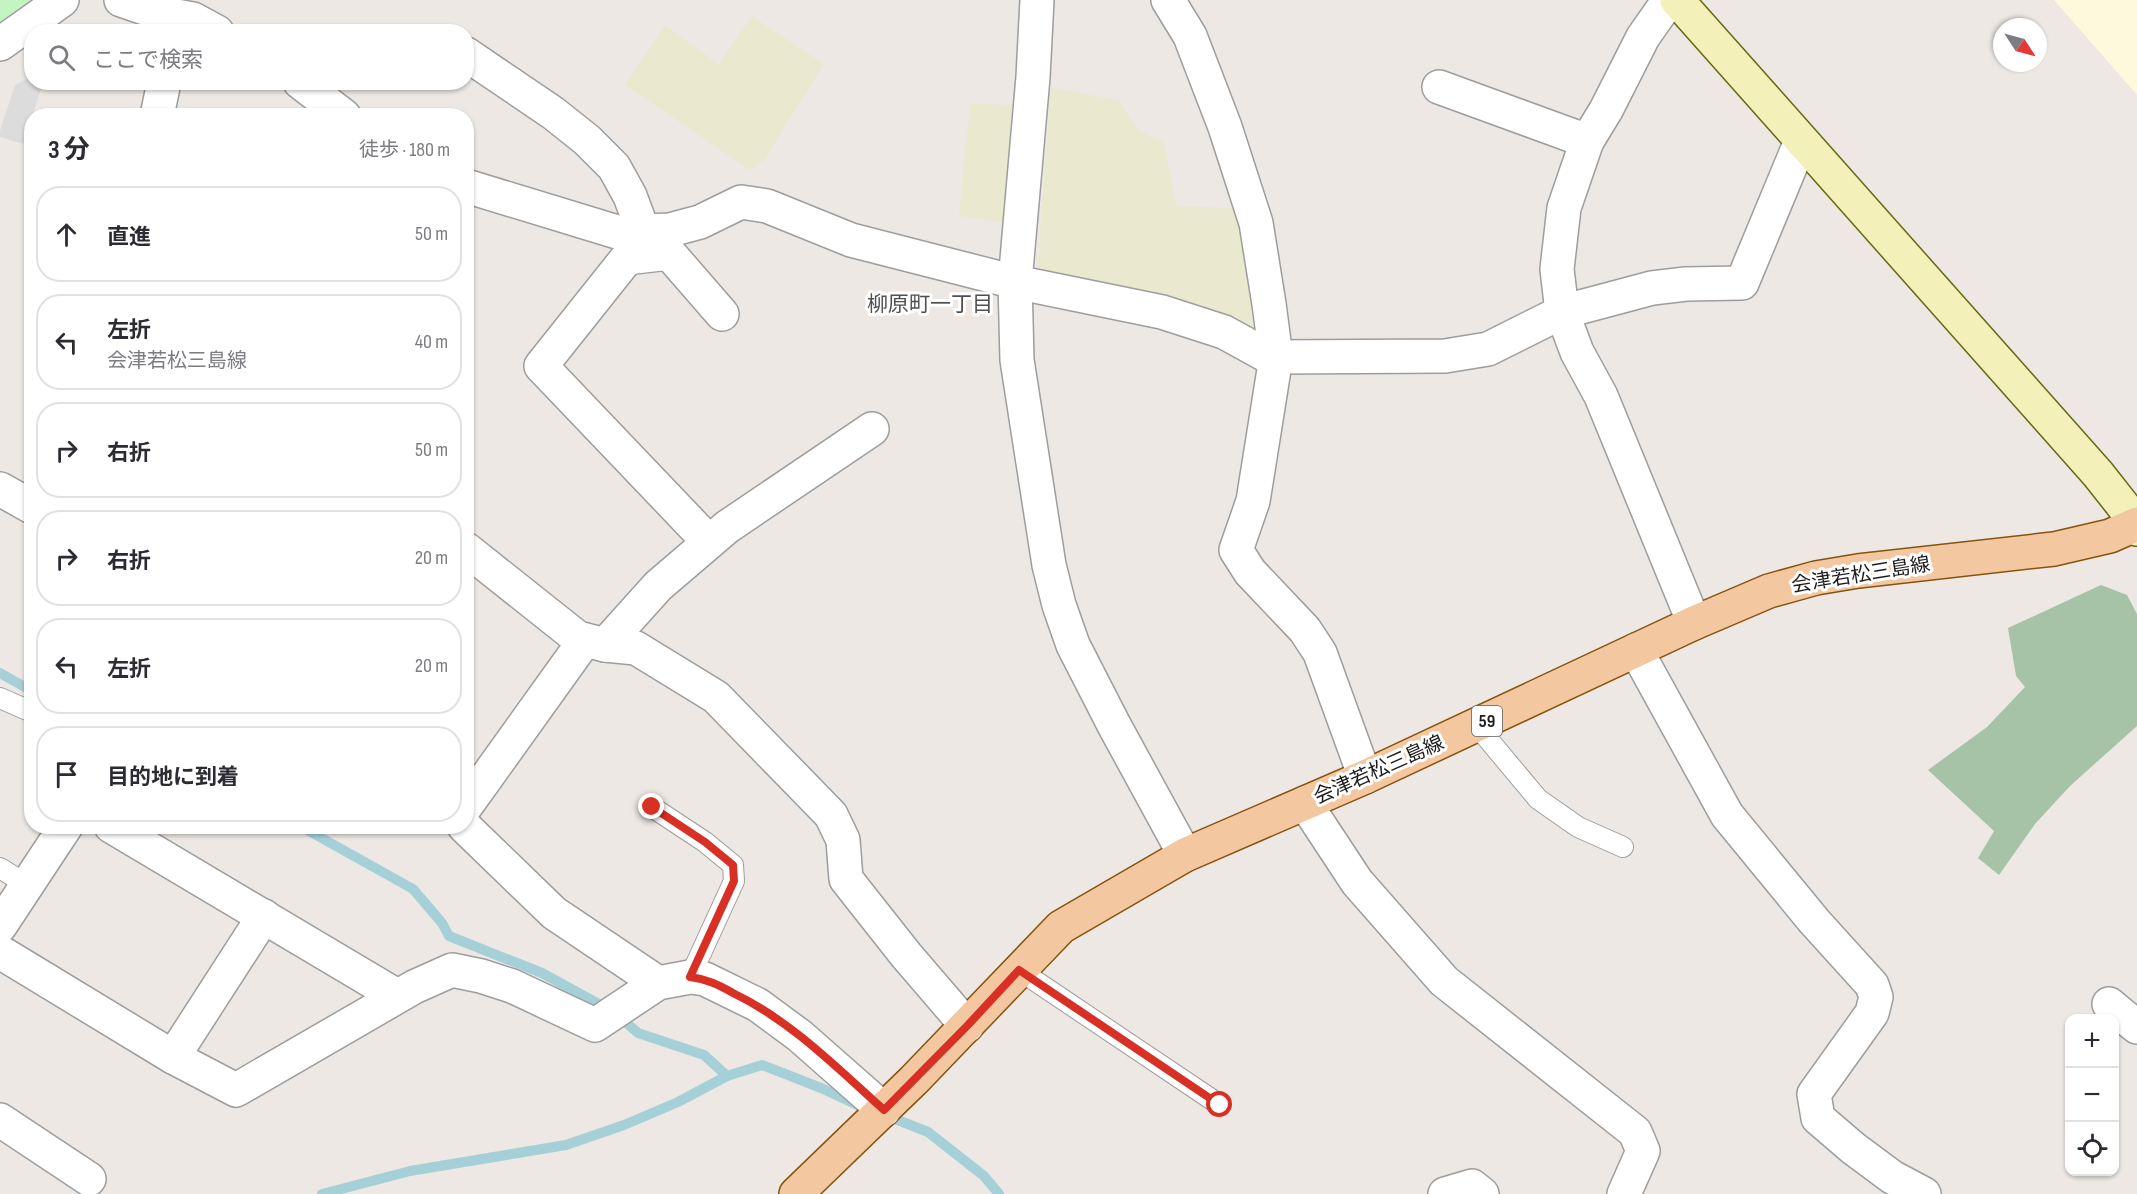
<!DOCTYPE html>
<html lang="ja">
<meta charset="utf-8">
<style>
:root{--surface:#fff;--page:#f2f2f3;--text:#2b2b33;--muted:#7c7c81;--line:#e1e1e2}
body{margin:0;font-family:"Sofia Sans Condensed","Noto Sans JP",sans-serif;background:var(--page);color:var(--text)}
.controls{position:absolute;right:18px;bottom:18px;display:grid;overflow:hidden;border-radius:12px;box-shadow:0 2px 4px #0004}
.controls button{width:54px;height:54px;display:grid;place-items:center;padding:0;border:0;border-bottom:2px solid var(--line);background:var(--surface);color:var(--text);font:30px sans-serif}
.compass{position:absolute;left:1993px;top:18px;width:54px;height:54px;border-radius:50%;background:var(--surface);box-shadow:0 2px 4px #0004;rotate:126deg}
.stop{position:absolute;width:18px;height:18px;margin:-14px;border:4px solid #d93025;border-radius:50%;background:#fff}
.stop.end{background:#d93025;border-color:#fff;box-shadow:0 2px 6px #0008}
.list{margin:0;padding:0;list-style:none}
h2{display:flex;justify-content:space-between;align-items:center;height:78px;margin:0;padding:0 24px;font-size:26px}
h2 small{font-size:20px;font-weight:400;color:var(--muted)}
.list li{display:grid;grid-template-columns:39px 1fr auto;gap:18px;align-items:center;box-sizing:border-box;height:96px;margin:0 12px 12px;padding:0 12px;border:2px solid var(--line);border-radius:24px}
.list b{display:block;font-size:22px;white-space:nowrap}
.list p{margin:0;font-size:20px;white-space:nowrap;color:var(--muted)}
.list em{font-size:20px;font-style:normal;color:var(--muted)}
.icon{flex:none;width:33px;height:33px;fill:none;stroke:currentColor;stroke-width:2;stroke-linecap:round;stroke-linejoin:round}
.map{position:relative;flex:none;width:2137px;height:1194px;overflow:hidden}
.search{position:absolute;background:var(--surface);box-shadow:0 2px 4px #0004;left:24px;top:24px;width:450px;height:66px;display:flex;align-items:center;gap:15px;box-sizing:border-box;padding:0 21px;border-radius:24px;color:var(--muted);font-size:22px}
.panel{position:absolute;background:var(--surface);box-shadow:0 2px 4px #0004;left:24px;top:108px;width:450px;height:726px;border-radius:24px}
.map>svg:first-child{display:block}
.education{fill:#fcf9dc}
.farmland{fill:#eae9cf}
.cemetery{fill:#a6c3a7}
.park{fill:#c3f4c2}
.parking{fill:#dcdcdc}
.lines{fill:none;stroke-linecap:round;stroke-linejoin:round}
.stream{stroke:#a6d0d7;stroke-width:10}
.lane-casing{stroke:#9d9d9d;stroke-width:22}
.street-casing{stroke:#9d9d9d;stroke-width:36}
.secondary-casing{stroke:#67680e;stroke-width:36}
.primary-casing{stroke:#87530d;stroke-width:36}
.lane{stroke:#fff;stroke-width:20}
.street{stroke:#fff;stroke-width:33}
.secondary{stroke:#f3f0ba;stroke-width:33}
.primary{stroke:#f3c8a1;stroke-width:33}
.route{stroke:#d93025;stroke-width:8}
.labels{text-anchor:middle;dominant-baseline:central;stroke-width:6;stroke-linejoin:round;paint-order:stroke}
.shield{fill:#fff;stroke:#606060;stroke-width:1.5}
.shield-label{font-size:18px;font-weight:bold;fill:#1c1c1c}
.street-label{font-size:20px;fill:#1c1c1c;stroke:#fff}
.neighbourhood-label{font-size:21px;fill:#4f4f4f;stroke:#fff}
</style>
<div class="map">
<svg width="2137" height="1194" viewBox="0 0 2137 1194">
<rect width="100%" height="100%" fill="#ede8e3"/>
<path class="education" d="M2054 0H2137V95Z"/>
<g class="farmland">
<path d="M752 16 824 64 764 160 750 170 625 85 665 26 719 64Z"/>
<path d="M1051 88 1118 100 1137 129 1164 143 1176 206 1233 208 1247 230 1262 334 1037 272Z"/>
<path d="M970 104 1015 105 1006 223 959 216Z"/>
</g>
<path class="cemetery" d="M2101 585 2127 595 2137 614V726L2070 786 2035 824 1999 875 1978 858 1994 831 1928 770 1987 727 2025 687 2016 676 2008 628Z"/>
<path class="park" d="M0 0H43L0 32Z"/>
<path class="parking" d="M31 77 32 82 43 83 23 144 0 137V131L15 85Z"/>
<g class="lines">
<g class="stream">
<path d="M0 673 32 691"/>
<path d="M300 826 413 889 442 923 449 936 542 973 615 1013 638 1033 704 1055 727 1076 762 1065 821 1088 862 1107"/>
<path d="M885 1115 928 1132 984 1176 999 1194"/>
<path d="M322 1194 410 1171 566 1145 624 1125 678 1102 727 1076"/>
</g>
<defs>
<g id="lane">
<path d="M0 698 32 712"/>
<path d="M1477 726 1538 799 1578 827 1623 847"/>
<path d="M652 807 705 842 733 865 734 881 690 977"/>
<path d="M0 868 27 885"/>
<path d="M1019 970 1220 1105"/>
</g>
<g id="street">
<path d="M121 0 159 13 160 32"/>
<path d="M1037 0 1033 77 1015 282 1017 360 1049 565 1059 605 1073 645 1114 725 1185 855"/>
<path d="M1168 0 1190 36 1225 127 1256 223 1269 304 1276 357 1253 501 1236 550 1250 572 1305 630 1320 653 1365 777"/>
<path d="M1669 0 1643 37 1606 110 1587 141 1564 208 1557 269 1562 312 1577 352 1601 396 1694 623"/>
<path d="M159 13 193 19 217 32"/>
<path d="M0 44 62 0"/>
<path d="M466 54 553 113 587 140 614 167 630 196 643 231"/>
<path d="M300 82 344 116"/>
<path d="M1439 87 1587 141"/>
<path d="M157 116 164 82"/>
<path d="M466 186 617 232 670 230 700 222 741 202 767 206 851 240 1015 282 1162 312 1224 332 1264 354 1276 357 1445 356 1488 349 1562 312 1652 288 1686 284 1742 283 1801 141"/>
<path d="M0 489 32 507"/>
<path d="M709 542 541 366 627 258 669 253 722 314"/>
<path d="M466 549 578 638 605 645 636 648 716 697 831 815 843 840 846 879 906 955 967 1026"/>
<path d="M605 645 658 586 727 527 872 429"/>
<path d="M1636 650 1727 815 1814 921 1872 985 1876 997 1872 1013 1814 1094 1818 1118 1853 1148 1892 1177 1924 1194"/>
<path d="M1305 803 1357 882 1444 981 1635 1132 1643 1151 1624 1194"/>
<path d="M466 806 585 640"/>
<path d="M111 826 397 996"/>
<path d="M464 826 554 913 658 983"/>
<path d="M0 926 66 826"/>
<path d="M0 952 173 1057 236 1090 414 987 452 970 481 976 512 986 595 1025 658 983 690 977 705 979 758 1005 800 1036 884 1110"/>
<path d="M2109 1004 2137 1027"/>
<path d="M173 1057 264 916"/>
<path d="M0 1120 89 1179"/>
<path d="M1445 1194 1472 1186 1482 1194"/>
</g>
<path id="secondary" d="M1677 0 2098 474 2124 507 2137 529"/>
<path id="primary" d="M796 1194 914 1080 1061 927 1185 855 1365 777 1694 623 1769 591 1816 578 1858 571 2054 549 2110 536 2137 524"/>
</defs>
<use href="#lane" class="lane-casing"/>
<use href="#street" class="street-casing"/>
<use href="#secondary" class="secondary-casing"/>
<use href="#primary" class="primary-casing"/>
<use href="#lane" class="lane"/>
<use href="#street" class="street"/>
<use href="#secondary" class="secondary"/>
<use href="#primary" class="primary"/>
</g>
<g class="lines">
<path class="route" d="M652 807 705 842 733 865 734 881 690 977C707 979 719 985 733 993 791 1021 836 1067 884 1110L967 1026 1019 970 1220 1105"/>
</g>
<g class="labels">
<rect class="shield" x="1472" y="706" width="30" height="30" rx="4.5"/>
<g class="shield-label">
<text x="1487" y="721">59</text>
</g>
<g class="street-label">
<text transform="translate(1861 575) rotate(-9)">会津若松三島線</text>
<text transform="translate(1379 770) rotate(-24)">会津若松三島線</text>
</g>
<g class="neighbourhood-label">
<text x="930" y="304">柳原町一丁目</text>
</g>
</g>
</svg>
<div class="controls">
<button>+</button>
<button>−</button>
<button><svg class="icon" aria-label="locate" viewBox="0 0 24 24"><circle cx="12" cy="12" r="6"/><path d="M12 2v4M12 18v4M2 12h4M18 12h4"/></svg></button>
</div>
<svg class="compass" viewBox="-18 -18 36 36"><path d="M0-13l5 13h-10z" fill="#e53935"/><path d="M0 13l5-13h-10z" fill="#7c7c81"/></svg>
<div class="stop" style="left:1220px;top:1105px"></div>
<div class="stop end" style="left:652px;top:807px"></div>
<div class="search"><svg class="icon" aria-label="search" viewBox="0 0 24 24"><circle cx="10" cy="10" r="6"/><path d="M15 15l6 6"/></svg>ここで検索</div>
<section class="panel">
<h2>3 分<small>徒歩 · 180 m</small></h2>
<ul class="list">
<li><svg class="icon" aria-label="ahead" viewBox="0 0 24 24"><path d="M12 20V5M6 11l6-6 6 6"/></svg><div><b>直進</b></div><em>50 m</em></li>
<li><svg class="icon" aria-label="left" viewBox="0 0 24 24"><path d="M17 20v-9H6M10 6l-5 5 5 5"/></svg><div><b>左折</b><p>会津若松三島線</p></div><em>40 m</em></li>
<li><svg class="icon" aria-label="right" viewBox="0 0 24 24"><path d="M7 20v-9h11M14 6l5 5-5 5"/></svg><div><b>右折</b></div><em>50 m</em></li>
<li><svg class="icon" aria-label="right" viewBox="0 0 24 24"><path d="M7 20v-9h11M14 6l5 5-5 5"/></svg><div><b>右折</b></div><em>20 m</em></li>
<li><svg class="icon" aria-label="left" viewBox="0 0 24 24"><path d="M17 20v-9H6M10 6l-5 5 5 5"/></svg><div><b>左折</b></div><em>20 m</em></li>
<li><svg class="icon" aria-label="arrive" viewBox="0 0 24 24"><path d="M6 21V4h12l-3 4 3 4H6"/></svg><div><b>目的地に到着</b></div></li>
</ul>
</section>
</div>
